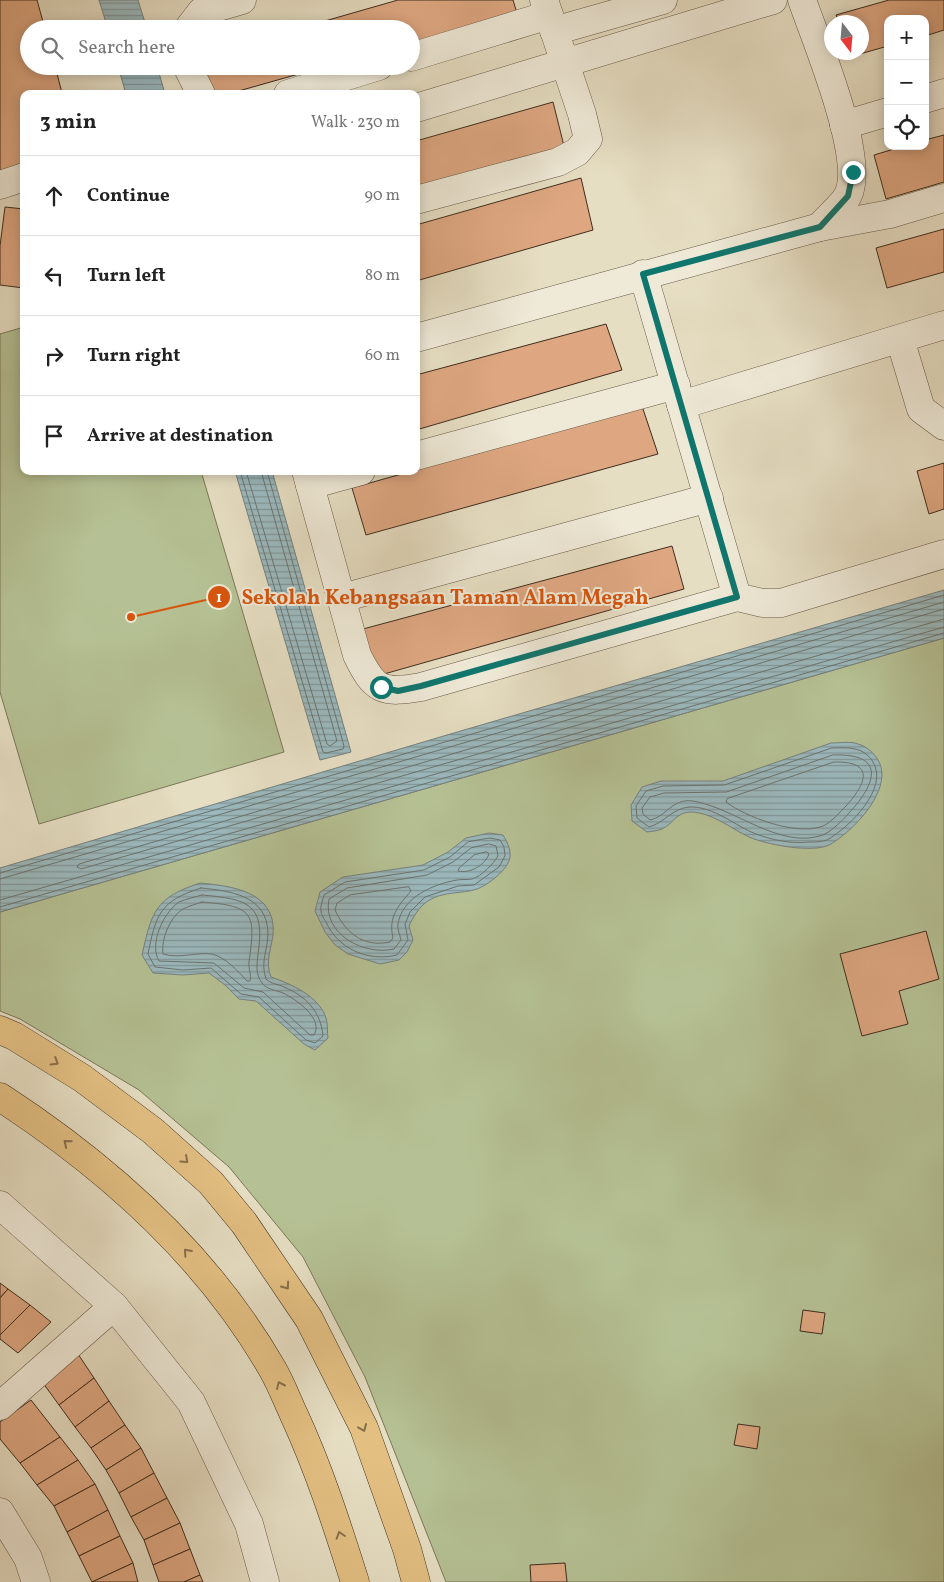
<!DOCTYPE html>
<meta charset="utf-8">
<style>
:root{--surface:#fff;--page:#f6f6f6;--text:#222;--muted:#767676;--line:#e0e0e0}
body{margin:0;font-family:Vollkorn,serif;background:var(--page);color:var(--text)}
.controls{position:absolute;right:15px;top:15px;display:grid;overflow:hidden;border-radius:10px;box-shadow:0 2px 12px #0003}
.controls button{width:45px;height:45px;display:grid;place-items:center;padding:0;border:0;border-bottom:1px solid var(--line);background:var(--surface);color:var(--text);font:25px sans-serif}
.compass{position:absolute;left:824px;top:15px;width:45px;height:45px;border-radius:50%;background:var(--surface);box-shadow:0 2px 12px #0003;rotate:164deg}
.stop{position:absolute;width:15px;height:15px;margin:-11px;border:4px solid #0f766e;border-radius:50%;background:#fff}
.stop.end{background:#0f766e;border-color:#fff;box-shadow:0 1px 5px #0008}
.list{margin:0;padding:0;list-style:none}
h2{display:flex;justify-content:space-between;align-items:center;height:65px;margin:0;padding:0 20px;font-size:21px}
h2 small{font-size:16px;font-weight:400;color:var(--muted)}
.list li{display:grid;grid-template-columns:32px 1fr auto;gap:15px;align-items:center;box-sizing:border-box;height:80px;padding:0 20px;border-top:1px solid var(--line)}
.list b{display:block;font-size:19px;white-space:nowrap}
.list em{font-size:16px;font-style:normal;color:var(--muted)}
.icon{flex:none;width:28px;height:28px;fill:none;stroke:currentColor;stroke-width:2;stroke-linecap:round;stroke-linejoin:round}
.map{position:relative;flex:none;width:944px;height:1582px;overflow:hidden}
.search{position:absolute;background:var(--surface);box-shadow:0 2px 12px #0003;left:20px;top:20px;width:400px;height:55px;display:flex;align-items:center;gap:12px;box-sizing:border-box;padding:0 18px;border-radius:28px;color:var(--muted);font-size:19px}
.panel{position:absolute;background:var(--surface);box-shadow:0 2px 12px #0003;left:20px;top:90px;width:400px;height:385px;border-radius:10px}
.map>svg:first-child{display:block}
.park{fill:#b5c194;stroke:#7a7759}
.water{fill:url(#water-rules);stroke:#76817e}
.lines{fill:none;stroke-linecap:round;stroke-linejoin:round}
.shore{stroke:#6c736e;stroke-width:1}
.building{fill:#dea781;stroke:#3e2d1e}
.minor-casing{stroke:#685947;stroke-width:29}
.major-casing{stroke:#3e2d1e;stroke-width:29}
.minor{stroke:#efead8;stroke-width:28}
.major{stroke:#e3bf82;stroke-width:28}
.oneway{stroke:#886f4b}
.route{stroke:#0f766e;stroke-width:6}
.leader{fill:none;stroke:#d7550e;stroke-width:2}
.callout-dot{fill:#d7550e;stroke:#efead8;stroke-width:2}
.mark-label{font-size:15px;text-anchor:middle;font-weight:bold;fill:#fff}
.callout-label{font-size:21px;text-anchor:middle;font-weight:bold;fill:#d7550e;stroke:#efead8;stroke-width:4;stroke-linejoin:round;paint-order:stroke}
</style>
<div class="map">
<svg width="944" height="1582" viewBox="0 0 944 1582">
<defs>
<pattern id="water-rules" width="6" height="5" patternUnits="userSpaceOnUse" patternTransform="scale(1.25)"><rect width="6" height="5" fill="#9bb9be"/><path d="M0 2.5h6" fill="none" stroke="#80979a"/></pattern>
</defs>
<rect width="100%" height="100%" fill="#e6dec3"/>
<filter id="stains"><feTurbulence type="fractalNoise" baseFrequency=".004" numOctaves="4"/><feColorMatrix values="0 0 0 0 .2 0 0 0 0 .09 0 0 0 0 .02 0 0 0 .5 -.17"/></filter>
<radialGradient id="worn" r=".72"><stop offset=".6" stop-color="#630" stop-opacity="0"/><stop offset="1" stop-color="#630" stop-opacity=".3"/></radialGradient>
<g class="park">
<path d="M24 327V471H201L284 752 39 824 0 692V334Z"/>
<path d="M944 638V1582H446L365 1377 303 1257 229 1167 139 1090 20 1019 0 1011V912Z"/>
</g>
<g class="water">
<path d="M99 0H138L147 29H108Z"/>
<path d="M118 66H157L165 94H126Z"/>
<path d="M235 471H272L351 752 320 760Z"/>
<path d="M944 590V638L0 912V868L447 735Z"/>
<path d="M831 743C839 743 851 741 858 744 866 746 874 753 878 760 895 788 853 832 829 845 812 853 771 845 754 839 733 831 715 813 691 812 676 812 673 824 662 829 658 831 652 831 647 832L632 821 631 805 642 787 661 781H723Z"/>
<path d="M489 833 503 835C507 842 511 849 510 857 508 870 488 885 477 889 464 894 442 891 428 901 419 907 413 917 409 926L413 940 407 952 399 960 380 964 348 954 335 945 325 932 315 911 320 892 343 877 423 865 448 852 466 838Z"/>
<path d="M200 883C231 886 277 891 273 935 271 950 265 962 271 977 291 984 319 996 326 1018 328 1024 327 1032 328 1038L315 1050 304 1044 256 1001 239 999 225 985 209 973 183 975 153 973 142 955C152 911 155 898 200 883Z"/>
</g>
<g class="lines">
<g class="shore">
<path d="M240 471 323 752 326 753 343 749 344 746 267 471"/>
<path d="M246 471 327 744 330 746 337 741 261 471"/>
<path d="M944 609 79 864 77 867 81 869 944 619"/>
<path d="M832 748C839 748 848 747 855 749 862 750 870 756 873 762 889 788 850 827 827 840 822 842 814 842 809 842 792 844 772 840 756 834 735 826 714 806 689 807 671 809 666 822 649 827L637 818 636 806 646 791 663 786 724 785Z"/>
<path d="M833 755C886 753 877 783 849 813 843 820 832 831 823 835 780 850 735 808 693 801 672 798 666 817 650 820L643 814 642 808 650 797 664 793 726 792Z"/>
<path d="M834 762C875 761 867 783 846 806 839 813 829 825 820 827 794 835 746 817 726 802L727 799Z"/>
<path d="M490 838 500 840 504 847 505 856 499 867 474 885 458 886 425 897 410 912 405 924 408 940 397 955C368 962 338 949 326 922 324 919 321 914 321 911 320 906 323 900 324 895L345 882 424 870 450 857 468 842Z"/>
<path d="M489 844 496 846 498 856C493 864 482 876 472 879 468 880 462 879 457 880 434 884 402 897 398 924 397 929 400 935 401 940L394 949C364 956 322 934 329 899L347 888 427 875 453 862 471 848Z"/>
<path d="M487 852 489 854C485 865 470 874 458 871L459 868 474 855Z"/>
<path d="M0 873 944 595"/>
<path d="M0 879 944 602"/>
<path d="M409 887 411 891C398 906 388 917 393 938L390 942C363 948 345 932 335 910L337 903 350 895Z"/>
<path d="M201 888C230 891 267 895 268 933 268 949 260 962 266 979 271 984 278 984 284 987 306 996 321 1012 323 1036L315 1043 306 1040 259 997 241 994 211 968 183 970 155 967 148 954C156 914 160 901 201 888Z"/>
<path d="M202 895C247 899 266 903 258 954 257 964 255 974 262 983 267 990 276 990 283 993 296 999 324 1019 314 1035H310L263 992 244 988 214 963 159 961C149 944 163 913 179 902 186 899 195 897 202 895Z"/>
<path d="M0 900 944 627"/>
<path d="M202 902C254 906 256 913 249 962 248 969 252 975 250 981H247C238 971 225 957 212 954 196 952 179 959 163 954 161 939 170 917 183 909 189 906 196 904 202 902Z"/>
<path d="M0 907 944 633"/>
</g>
</g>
<g class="building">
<path d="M0 0H37L45 29H29V66H55L62 93 24 94V165L0 171Z"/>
<path d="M398 0H513L517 13 411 43V29H297Z"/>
<path d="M889 0H944V30L925 36V19H888V46L849 57 847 52H862V22H839L836 15Z"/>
<path d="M200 66H327L228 94H209Z"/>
<path d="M553 102 566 154 416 196V141Z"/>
<path d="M944 135V182L886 199 874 155 904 146H925V140Z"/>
<path d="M581 178 593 230 416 281V225Z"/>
<path d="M5 207 24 209V288L0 285V246Z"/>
<path d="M944 229V272L887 288 876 248Z"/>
<path d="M606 324 622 370 416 430V375Z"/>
<path d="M642 406 658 454 366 535 352 488Z"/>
<path d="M944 463V509L929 514 917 471Z"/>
<path d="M672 546 684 589 377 676 363 629Z"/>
<path d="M926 931 939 979 899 991 908 1024 862 1036 840 954Z"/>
<path d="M0 1283 8 1289 0 1298Z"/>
<path d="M8 1289 30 1305 0 1335V1298Z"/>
<path d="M30 1305 51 1322 18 1353 0 1339V1335Z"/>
<path d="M803 1310 825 1313 822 1334 800 1331Z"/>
<path d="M78 1354 94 1378 59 1405 43 1383Z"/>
<path d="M94 1378 109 1401 75 1427 59 1405Z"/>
<path d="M31 1400 60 1437 20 1463 0 1439V1422Z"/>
<path d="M109 1401 125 1425 91 1448 75 1427Z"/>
<path d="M738 1424 760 1427 757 1449 734 1445Z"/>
<path d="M125 1425 141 1448 106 1470 91 1448Z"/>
<path d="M60 1437 78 1460 37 1485 20 1463Z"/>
<path d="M141 1448 154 1473 119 1493 106 1470Z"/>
<path d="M78 1460 95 1484 54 1506 37 1485Z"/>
<path d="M154 1473 167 1498 131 1517 119 1493Z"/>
<path d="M95 1484 108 1510 67 1532 54 1506Z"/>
<path d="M167 1498 180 1523 144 1540 131 1517Z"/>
<path d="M108 1510 120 1536 79 1556 67 1532Z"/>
<path d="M180 1523 190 1549 153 1565 144 1540Z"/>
<path d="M120 1536 133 1563 92 1582 79 1556Z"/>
<path d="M190 1549 200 1575 184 1582H159L153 1565Z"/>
<path d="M133 1563 138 1582H92Z"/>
<path d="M565 1563 567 1582H531L530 1565Z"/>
<path d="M200 1575 203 1582H184Z"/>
</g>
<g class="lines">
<defs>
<g id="minor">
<path d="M188 29 201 12 242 0"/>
<path d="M554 31 663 0"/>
<path d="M411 57 549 15"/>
<path d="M187 66 201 94"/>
<path d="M288 94 379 66"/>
<path d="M925 99 944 93"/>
<path d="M416 108 773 0"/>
<path d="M844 125 888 112"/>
<path d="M0 185 24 177"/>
<path d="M416 200 558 162 577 152 588 139 582 114 544 0"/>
<path d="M820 227 890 214 944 198"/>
<path d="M643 274 737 597 762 603H781L944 554"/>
<path d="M416 338 820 227C827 218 844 204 848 195 866 159 816 40 802 0"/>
<path d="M900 339 921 409 944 426"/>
<path d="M681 405 944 325"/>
<path d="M416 456 676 385"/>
<path d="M306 471 357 655C374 690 382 694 421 687L737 597"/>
<path d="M310 485 361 471"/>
<path d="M342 598 709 498"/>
<path d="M0 1205 114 1306 191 1402 249 1524 265 1582"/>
<path d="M0 1406 114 1306"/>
<path d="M0 1512 28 1558 36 1582"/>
</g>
<g id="major">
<path d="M0 1030 14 1036 82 1078 153 1131 211 1183 244 1223 309 1319 364 1428 407 1549 416 1582"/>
<path d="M0 1097C109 1168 208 1256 273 1370 281 1384 287 1400 294 1415 319 1469 337 1525 355 1582"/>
</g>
</defs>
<use href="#minor" class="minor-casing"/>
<use href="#major" class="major-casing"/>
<use href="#minor" class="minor"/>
<use href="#major" class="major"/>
</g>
<defs><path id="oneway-chevron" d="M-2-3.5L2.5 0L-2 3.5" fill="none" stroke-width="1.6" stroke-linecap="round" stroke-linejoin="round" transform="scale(1.25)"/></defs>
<g class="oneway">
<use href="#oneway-chevron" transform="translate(55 1062) rotate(32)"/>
<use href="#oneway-chevron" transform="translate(67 1143) rotate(-140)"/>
<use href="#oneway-chevron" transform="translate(185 1160) rotate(42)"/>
<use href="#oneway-chevron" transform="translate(187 1252) rotate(-132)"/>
<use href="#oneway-chevron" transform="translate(286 1286) rotate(55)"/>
<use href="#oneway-chevron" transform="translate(280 1385) rotate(-114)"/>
<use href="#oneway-chevron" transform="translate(363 1428) rotate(67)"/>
<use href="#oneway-chevron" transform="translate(340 1535) rotate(-108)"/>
</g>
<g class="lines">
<path class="route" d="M381 687 398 691 421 686 737 597 643 274 820 227 848 196 853 172"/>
</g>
<path class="leader" d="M131 617L219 597"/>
<g class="callout-dot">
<circle cx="131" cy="617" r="5"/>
<circle cx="219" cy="597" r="12"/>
</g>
<g class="mark-label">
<text x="219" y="602">1</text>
</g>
<g class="callout-label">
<text x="445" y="604">Sekolah Kebangsaan Taman Alam Megah</text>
</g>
<rect width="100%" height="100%" filter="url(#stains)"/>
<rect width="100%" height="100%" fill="url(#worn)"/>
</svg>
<div class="controls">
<button>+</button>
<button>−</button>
<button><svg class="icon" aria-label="locate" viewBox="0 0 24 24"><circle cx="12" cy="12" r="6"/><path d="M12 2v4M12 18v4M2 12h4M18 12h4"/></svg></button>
</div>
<svg class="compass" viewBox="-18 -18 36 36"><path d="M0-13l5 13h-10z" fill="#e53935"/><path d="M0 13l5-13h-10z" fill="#767676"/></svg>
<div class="stop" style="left:381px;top:687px"></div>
<div class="stop end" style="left:853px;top:172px"></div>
<div class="search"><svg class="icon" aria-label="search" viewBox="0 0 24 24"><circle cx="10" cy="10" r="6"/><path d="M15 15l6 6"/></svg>Search here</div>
<section class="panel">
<h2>3 min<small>Walk · 230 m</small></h2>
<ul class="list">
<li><svg class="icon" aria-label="ahead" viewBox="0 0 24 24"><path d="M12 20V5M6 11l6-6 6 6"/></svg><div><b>Continue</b></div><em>90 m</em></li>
<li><svg class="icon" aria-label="left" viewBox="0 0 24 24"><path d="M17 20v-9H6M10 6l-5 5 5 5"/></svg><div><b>Turn left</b></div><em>80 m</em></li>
<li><svg class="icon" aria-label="right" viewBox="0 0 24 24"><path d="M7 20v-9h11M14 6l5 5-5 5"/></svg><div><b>Turn right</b></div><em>60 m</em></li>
<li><svg class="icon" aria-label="arrive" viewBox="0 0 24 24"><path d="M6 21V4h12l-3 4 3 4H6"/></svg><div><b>Arrive at destination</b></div></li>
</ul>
</section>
</div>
